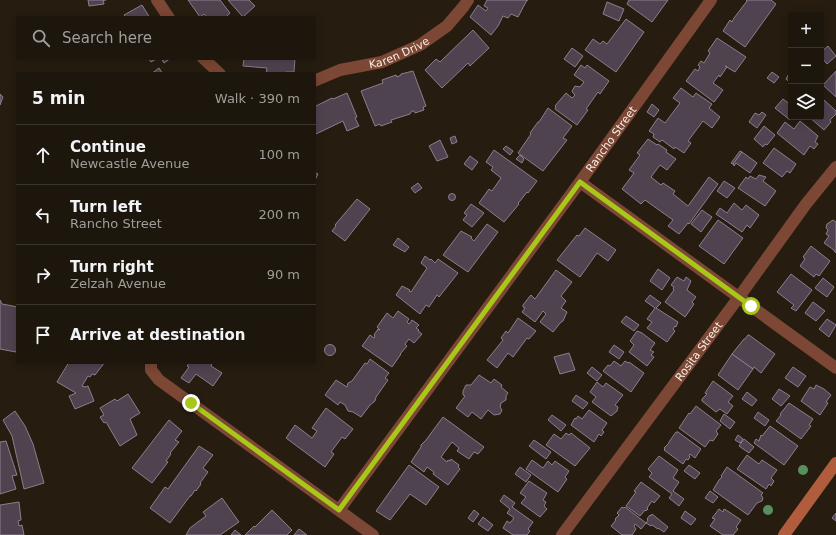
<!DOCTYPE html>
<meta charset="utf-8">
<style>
:root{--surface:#1c160c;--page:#29231a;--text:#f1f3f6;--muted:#a09f9d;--line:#3a352d}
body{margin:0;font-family:"DejaVu Sans",sans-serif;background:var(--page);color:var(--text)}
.controls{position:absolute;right:12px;top:12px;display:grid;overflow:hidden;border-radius:4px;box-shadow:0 2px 10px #0003}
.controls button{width:36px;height:36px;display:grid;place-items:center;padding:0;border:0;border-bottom:1px solid var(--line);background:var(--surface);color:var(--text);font:20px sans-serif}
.stop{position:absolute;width:12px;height:12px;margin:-9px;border:3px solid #a9c719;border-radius:50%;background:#fff}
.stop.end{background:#a9c719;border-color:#fff;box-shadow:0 1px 4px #0008}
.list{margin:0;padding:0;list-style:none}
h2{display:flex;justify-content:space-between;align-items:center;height:52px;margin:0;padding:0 16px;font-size:17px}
h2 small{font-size:13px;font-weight:400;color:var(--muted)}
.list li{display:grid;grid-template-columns:26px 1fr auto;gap:12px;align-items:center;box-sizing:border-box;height:60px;padding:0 16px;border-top:1px solid var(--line)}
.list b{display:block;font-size:15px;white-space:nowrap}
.list p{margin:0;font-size:13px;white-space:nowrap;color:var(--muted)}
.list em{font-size:13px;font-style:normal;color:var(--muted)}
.icon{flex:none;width:22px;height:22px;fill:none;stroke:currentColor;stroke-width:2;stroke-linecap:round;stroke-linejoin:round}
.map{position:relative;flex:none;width:836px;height:535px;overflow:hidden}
.search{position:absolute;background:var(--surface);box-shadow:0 2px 10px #0003;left:16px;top:16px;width:300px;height:44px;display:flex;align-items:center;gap:10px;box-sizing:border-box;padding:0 14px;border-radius:4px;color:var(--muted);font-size:15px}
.panel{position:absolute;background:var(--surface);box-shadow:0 2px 10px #0003;left:16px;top:72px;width:300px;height:292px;border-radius:4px}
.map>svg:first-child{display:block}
.building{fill:#504350;stroke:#8c7e8d}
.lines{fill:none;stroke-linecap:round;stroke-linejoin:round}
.street{stroke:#7c4734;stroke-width:12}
.secondary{stroke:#b15c3d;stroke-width:12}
.tree{fill:#598f5f}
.route{stroke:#a9c719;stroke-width:5}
.labels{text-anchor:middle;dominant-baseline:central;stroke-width:3;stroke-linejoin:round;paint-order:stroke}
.street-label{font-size:11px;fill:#f4eee5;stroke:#0b0804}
</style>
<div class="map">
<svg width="836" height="535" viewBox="0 0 836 535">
<rect width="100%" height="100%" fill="#261d10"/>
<g class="building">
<path d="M88 0H106H103L104 4 89 6Z"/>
<path d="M188 0H220L230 13 225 18H207L204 14 200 17Z"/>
<path d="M228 0H249L255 6 243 17Z"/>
<path d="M487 0H528H527L518 17 511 14 508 18 503 16 498 26 491 35 470 17 478 5 486 11 488 8 484 6Z"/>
<path d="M629 0H668L652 22 627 4Z"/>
<path d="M746 0H771L776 4 745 47 723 31 730 20 732 22 734 18 747 1Z"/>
<path d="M607 2 624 9 619 21 603 14Z"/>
<path d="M142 5 150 18H126L124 15Z"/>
<path d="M626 19 644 32 616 72 585 50 593 39 600 44 603 41 607 44Z"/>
<path d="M473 30 489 48 470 66 468 63 442 88 425 70 436 59 440 62Z"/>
<path d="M717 38 746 57 735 72 725 66 727 67 720 77 719 75 713 83 723 90 714 102 686 81 695 69 698 71 700 67 698 65 701 61 704 63 710 53 708 51Z"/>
<path d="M828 46 836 56 827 64 821 57V52Z"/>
<path d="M572 48 583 56 575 67 564 59Z"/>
<path d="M148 58H158L151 62Z"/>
<path d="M161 58H171L164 63Z"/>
<path d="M244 58H295L294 72H286V74H266L267 68 243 66Z"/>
<path d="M581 65 585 68 587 65 609 81 600 94 598 92 586 109 588 110 577 125 555 109 556 107 555 106 566 93 572 98 575 95 573 93 572 91 575 86 580 87 584 82 574 75Z"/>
<path d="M159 68 163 74H151Z"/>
<path d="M413 71 426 106 423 107 424 110 415 113 414 111H412L410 114 391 120 392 122 381 126 380 124 375 126 361 91 383 83 382 80 396 75 397 77 401 75V74Z"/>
<path d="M836 71V97L823 85Z"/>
<path d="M772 72 779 77 774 83 767 78Z"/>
<path d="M790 72 791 73V83L786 79Z"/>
<path d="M681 88 693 97 696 93 712 104 709 108 720 117 712 128 703 121 688 141 691 143 684 153 675 147 674 149 662 140 660 142 653 137 654 134 649 131 658 118 665 123 680 103 673 98Z"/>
<path d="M347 93 357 117 355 118 359 126 347 131 343 121 316 134 314 129V107L332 98 333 99Z"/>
<path d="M0 94 3 97 0 105Z"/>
<path d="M783 99 791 105V117H793L790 120 775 108Z"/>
<path d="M821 100 823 101 824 100 836 111V114L830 120 831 122 824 130 809 117H821Z"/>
<path d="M652 104 659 110 654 117 647 112Z"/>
<path d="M548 108 572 126 563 138 567 140 543 171 518 153 531 134 530 133 538 122H539Z"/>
<path d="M762 112 766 115 757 128 749 122 755 113 759 115Z"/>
<path d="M800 121 818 136 815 142 818 144 814 149 810 146 804 155 777 133 785 122 794 129Z"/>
<path d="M764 126 775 135 767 145 765 144 763 147 754 139Z"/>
<path d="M455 136 457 142 452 144 450 138Z"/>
<path d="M648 139 657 145 658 144 667 150 666 152 676 159 667 170 660 165 651 177 661 185 663 183 675 191 673 194 688 206 709 177 718 184 689 224 688 223 679 234 668 226 673 220 645 200 641 204 622 189 634 173 629 170 640 155 637 153Z"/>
<path d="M440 140 448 157 437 161 429 146Z"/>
<path d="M506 146 513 151 510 155 503 149Z"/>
<path d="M774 148 796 164 790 173 787 171 782 177 763 163Z"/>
<path d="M494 150 537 181 528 193 527 192 520 201 518 203 519 204 504 222 479 203 489 189 492 191 501 178 491 170 493 167 486 162Z"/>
<path d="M740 151 742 152 733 164 731 163Z"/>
<path d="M742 152 757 163 750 173 736 163 734 166 733 164Z"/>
<path d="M520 155 524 159 522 163 516 159Z"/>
<path d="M470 156 478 162 472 170 464 164Z"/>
<path d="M314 172 318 174 314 182Z"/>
<path d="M759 175 766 177 763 181 776 191 765 206 738 188 746 177 748 179 750 176 756 179Z"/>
<path d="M724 181 735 188 727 198 717 191Z"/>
<path d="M418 183 422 188 415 193 411 188Z"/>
<circle cx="452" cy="197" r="3.5"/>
<path d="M357 199 370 209 345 241 332 231 336 226 335 225Z"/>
<path d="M734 203 742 210 746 205 759 215 750 228 747 225 742 232 716 214 720 208 727 213Z"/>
<path d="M471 204 484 213 472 227 463 220 467 215 464 213Z"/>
<path d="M702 210 712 217 701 232 691 224Z"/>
<path d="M718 220 743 238 724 264 699 246Z"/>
<path d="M833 220 836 222V253L834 251V250L824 243 829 236 826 234 828 230 826 228 827 224Z"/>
<path d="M487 224 498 232 468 272 443 255 461 231 472 237 471 238 474 241Z"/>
<path d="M585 228 616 250 608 261 597 253 580 277 557 260 577 235 579 236Z"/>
<path d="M398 238 409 247 405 252 393 245Z"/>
<path d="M811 246 830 261 819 276 816 274 814 277 800 266 805 259 803 257Z"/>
<path d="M425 256 430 260 431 259 435 263 438 259 458 273 439 297 437 295 429 307 426 305 420 314 396 295 402 286 410 290 409 291 411 292 427 268 421 263Z"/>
<path d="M658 269 670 278 662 290 650 281Z"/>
<path d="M556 270 572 282 561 296 566 301 561 308 567 312 563 321 561 322 553 332 540 322 546 314 543 311 535 322 522 312 525 308 523 307V305L530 296 531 295 535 299Z"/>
<path d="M791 274 812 290 796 311 791 308 794 305 777 292Z"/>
<path d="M677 277 684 281 686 277 691 281 687 290 696 297 692 302 694 304 685 317 665 302 674 290 673 289 674 287 671 285Z"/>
<path d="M823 278 834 287 827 297 815 288Z"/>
<path d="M650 295 661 303 656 308 678 322 676 327 675 326 673 329 675 331 667 342 647 328 652 322 647 319 655 308 645 301Z"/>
<path d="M0 300 2 304 18 307V343L16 352 0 349Z"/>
<path d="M813 302 825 311 816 321 805 313Z"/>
<path d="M398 311 409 319 407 322 409 324 412 320 419 325 416 328 419 330 418 331 422 334 414 343 409 339 405 344 407 346 401 353 400 354H401L392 367 362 346 370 335 374 338 375 336 374 335 378 329 380 330 377 327 387 313 393 318Z"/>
<path d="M626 316 639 325 634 331 621 322Z"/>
<path d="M518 318 536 331 529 339 527 338 513 357 508 353 497 368 487 360 503 340 501 338 506 331 508 333Z"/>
<path d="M827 319 836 325 829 337 819 329Z"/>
<path d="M637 331 642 333 655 343 650 350 654 352 651 355 654 357 647 366 629 352 634 345 630 341Z"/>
<path d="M748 335H749L775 354 761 373 754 367 753 369 732 354 744 339H745Z"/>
<circle cx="330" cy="350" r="5.5"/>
<path d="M614 345 624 352 619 359 609 352Z"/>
<path d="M569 353 575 370 560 374 554 357Z"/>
<path d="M732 354 753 369 738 390 718 375Z"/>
<path d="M370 359 389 373 385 378 388 380 376 397 375 401 370 405 361 417 353 412 348 411 345 405 340 402 338 405 325 395 336 380 347 387 348 383 352 381 365 363 367 364Z"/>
<path d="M614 361 621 366 625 361 628 363 629 362 644 373 631 392 603 371 608 365 610 366Z"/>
<path d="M69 362H105L95 375 92 374 90 377 88 376 82 386 85 387 88 386 94 401 75 409 69 396 76 393 57 382Z"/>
<path d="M190 362H213L211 366 222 373 213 386 196 374 189 383 181 378 189 367 187 366Z"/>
<path d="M592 367 602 375 597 381 587 373Z"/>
<path d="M793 367 806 376 798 387 785 378Z"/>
<path d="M479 375 491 383 494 379 502 385 501 387 508 393 506 396V400L501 403 500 407 502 410 500 414 494 415 488 410 481 419 472 412 468 417 456 408 465 396 463 395V391L466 385H471Z"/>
<path d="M713 381 733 396 728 402 733 406 727 414 720 409 716 412 702 401V399L707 394 705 393Z"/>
<path d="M597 382 603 387 606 383 623 395 615 405 618 407 617 411 611 416 592 402 596 397 590 392Z"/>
<path d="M816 385 824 389 831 395 826 402 828 403 820 415 801 401 810 387 814 389Z"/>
<path d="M779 389 790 396 781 406 772 399Z"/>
<path d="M747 392 757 400 752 406 742 399Z"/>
<path d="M128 394 140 413 130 419 137 435 120 446 106 422 104 423 100 417 104 415 100 408 115 399 117 401Z"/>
<path d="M576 395 588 403 583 409 572 401Z"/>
<path d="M789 403 813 419 809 425 811 426 801 439 776 421 781 415 780 414Z"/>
<path d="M696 406 721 425 716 431 718 434 713 441 710 440 705 447 679 428 689 413 690 414Z"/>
<path d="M326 408 353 429 345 439 342 437 331 452 334 454 325 467 286 438 295 425 312 438 317 431 312 428Z"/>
<path d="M589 410 607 423 602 430 604 432 601 436 599 434 594 442 571 425 575 418 576 419 578 416 582 419Z"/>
<path d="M15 411 25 426 33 444 44 483 24 489 12 436 3 420Z"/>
<path d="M758 412 769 420 765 426 754 418Z"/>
<path d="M724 414 735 422 730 429 720 421Z"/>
<path d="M552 415 566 425 561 431 548 420Z"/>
<path d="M443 417 484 447 478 454 474 452 469 459 457 451 459 448 452 442 441 457 447 462 448 460 450 461 451 459 459 465 458 467 460 469 448 485 433 474 434 472 427 467 424 472 411 462 421 447V445L426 440Z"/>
<path d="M169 420 182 431 175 440 179 442 170 453 171 454 166 461 168 462 152 483 132 468Z"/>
<path d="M770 426 798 446 790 457 784 465 754 443 756 439 759 441 761 435 762 436Z"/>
<path d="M676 432H678L701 449 695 458 690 454 689 456 690 457 688 460 686 459 683 464 664 450 665 449 664 448 669 443V442Z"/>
<path d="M566 433 569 435 571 433 590 448 575 466 546 445 554 434 561 439Z"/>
<path d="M738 435 743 439 740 443 735 440Z"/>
<path d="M744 439 754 447 749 453 739 446Z"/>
<path d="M534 440 551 452 546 459 529 446Z"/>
<path d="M6 441 17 475 12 476 16 489 0 494V442Z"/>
<path d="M199 446 213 455 203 468 208 472 200 483 201 484 196 491 195 490 191 496H190L170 523 150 508 165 487 168 489Z"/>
<path d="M747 455 759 464 762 460 777 470 771 478 774 481 771 486 769 484 766 489 737 469Z"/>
<path d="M659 456 678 470 673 478 679 482 673 491 684 499 679 506 669 498 672 494 649 477 652 473 648 469Z"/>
<path d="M532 460 543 468 548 461 552 465 555 461 569 471 565 477 567 479 558 492 526 469Z"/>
<path d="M409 465 439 487 426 505 410 494 390 520 376 511Z"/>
<path d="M689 465 700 473 695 479 684 471Z"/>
<path d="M520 467 531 475 526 482 515 474Z"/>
<path d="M727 467 763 493 761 495 763 498 762 501 757 503 748 515 713 490 719 480 722 477 721 476Z"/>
<path d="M529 481 547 493 543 500 546 502 544 506 547 509 540 517 521 503 526 497 520 493Z"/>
<path d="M641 482 660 496 654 503 652 501 647 508 648 509 646 511 645 510 640 516 626 506 636 492 634 491Z"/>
<path d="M710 491 718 497 713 503 705 498Z"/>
<path d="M504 495 515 503 512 507 533 522 528 529 530 531 527 535H513L503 528 507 521 510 523 514 518 507 513 510 509 500 501Z"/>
<path d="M222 498 239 522 220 535H186L190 528 206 516 203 512Z"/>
<path d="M19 502 21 520 18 521 19 526 22 525 24 535H0V505Z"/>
<path d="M622 507 624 508 625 507 646 523 641 529 635 524 634 526 636 529 632 535H622L611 526 616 520 615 519 619 515 617 513Z"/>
<path d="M719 509 723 512 724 509 726 510 741 520 736 527 738 529 733 535H723L710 526 715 519 712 518Z"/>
<path d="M272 510 292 530 287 535H245L254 526 255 527Z"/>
<path d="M474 510 479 514 473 522 468 518Z"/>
<path d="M685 511 696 519 691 525 681 518Z"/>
<path d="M836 513V521L832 518Z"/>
<path d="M652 514 668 527 664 532 658 528V529L652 525 651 526 646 523 648 520 647 519 650 515 651 516Z"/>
<path d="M483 517 493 525 488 531 478 524Z"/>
<path d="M299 529 307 535H294Z"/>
<path d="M235 530 241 535H231Z"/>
</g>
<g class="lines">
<g class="street">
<path d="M157 0 169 18"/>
<path d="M203 58 220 74"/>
<path id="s1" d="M314 81 340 70 382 62 420 45 447 26 464 6 468 0"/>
<path d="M580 182 836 368"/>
<path d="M151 362V370L159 380 373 535"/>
<path id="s2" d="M339 510 580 182 711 0"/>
<path id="s3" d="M562 535 739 297 806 204 836 167"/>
</g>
<path class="secondary" d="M784 535 836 463"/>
</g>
<g class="tree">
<circle cx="803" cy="470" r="5"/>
<circle cx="768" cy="510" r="5"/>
</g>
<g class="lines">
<path class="route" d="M191 403 339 510 580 182 751 306"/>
</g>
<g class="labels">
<g class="street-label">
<text stroke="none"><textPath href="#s1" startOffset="90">Karen Drive</textPath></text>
<text stroke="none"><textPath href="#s2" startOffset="460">Rancho Street</textPath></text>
<text stroke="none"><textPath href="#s3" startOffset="229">Rosita Street</textPath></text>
</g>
</g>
</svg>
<div class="controls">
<button>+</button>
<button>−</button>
<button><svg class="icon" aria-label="layers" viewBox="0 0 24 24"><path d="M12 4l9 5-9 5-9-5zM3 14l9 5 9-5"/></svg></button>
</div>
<div class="stop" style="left:751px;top:306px"></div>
<div class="stop end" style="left:191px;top:403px"></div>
<div class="search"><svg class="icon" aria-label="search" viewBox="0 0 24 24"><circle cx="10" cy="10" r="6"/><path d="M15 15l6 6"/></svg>Search here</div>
<section class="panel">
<h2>5 min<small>Walk · 390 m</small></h2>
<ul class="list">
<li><svg class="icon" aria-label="ahead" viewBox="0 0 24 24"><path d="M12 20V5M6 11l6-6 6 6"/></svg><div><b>Continue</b><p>Newcastle Avenue</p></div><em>100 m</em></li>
<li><svg class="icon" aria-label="left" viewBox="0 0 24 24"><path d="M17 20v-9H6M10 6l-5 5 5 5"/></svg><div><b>Turn left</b><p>Rancho Street</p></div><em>200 m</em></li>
<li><svg class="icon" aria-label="right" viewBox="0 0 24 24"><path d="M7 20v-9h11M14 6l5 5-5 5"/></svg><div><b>Turn right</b><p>Zelzah Avenue</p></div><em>90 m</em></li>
<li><svg class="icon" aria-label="arrive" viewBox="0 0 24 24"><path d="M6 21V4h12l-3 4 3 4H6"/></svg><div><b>Arrive at destination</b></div></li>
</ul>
</section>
</div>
